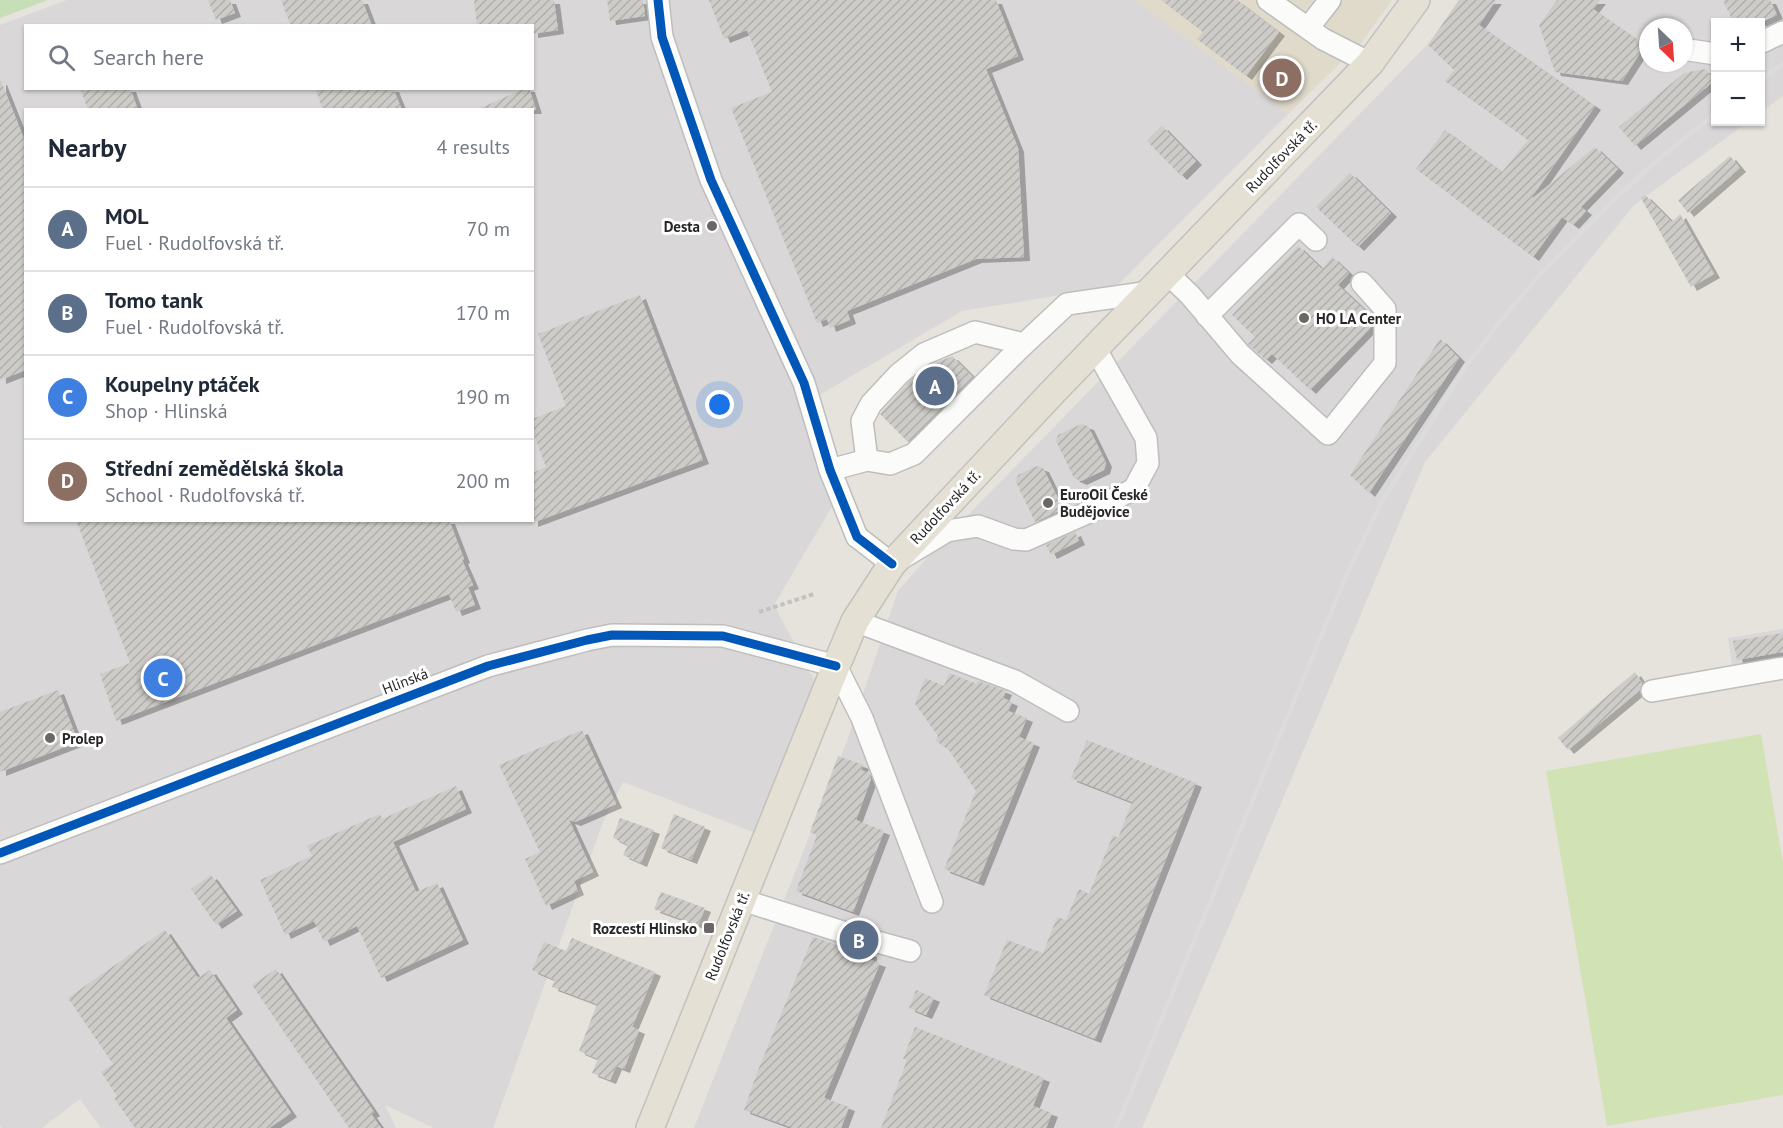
<!DOCTYPE html>
<meta charset="utf-8">
<style>
:root{--surface:#fff;--page:#f2f2f3;--text:#1f2937;--muted:#747a83;--line:#e0e1e3;--accent:#b45309}
body{margin:0;font-family:"PT Sans",sans-serif;background:var(--page);color:var(--text)}
.controls{position:absolute;right:18px;top:18px;display:grid;overflow:hidden;border-radius:0px;box-shadow:0 2px 4px #0004}
.controls button{width:54px;height:54px;display:grid;place-items:center;padding:0;border:0;border-bottom:2px solid var(--line);background:var(--surface);color:var(--text);font:30px sans-serif}
.compass{position:absolute;left:1639px;top:18px;width:54px;height:54px;border-radius:50%;background:var(--surface);box-shadow:0 2px 4px #0004;rotate:155deg}
.you{position:absolute;left:720px;top:405px;width:21px;height:21px;margin:-15px;border:4px solid #fff;border-radius:50%;background:#1a73e8;box-shadow:0 0 0 9px #1a73e833}
.badge{display:grid;place-items:center;width:39px;height:39px;border-radius:50%;background:var(--accent);color:#fff;font-size:20px;font-weight:700}
.pin{position:absolute;translate:-50% -50%;border:3px solid #fff;box-shadow:0 2px 6px #0006}
.list{margin:0;padding:0;list-style:none}
h2{display:flex;justify-content:space-between;align-items:center;height:78px;margin:0;padding:0 24px;font-size:26px}
h2 small{font-size:20px;font-weight:400;color:var(--muted)}
.list li{display:grid;grid-template-columns:39px 1fr auto;gap:18px;align-items:center;box-sizing:border-box;height:84px;padding:0 24px;border-top:2px solid var(--line)}
.list b{display:block;font-size:22px;white-space:nowrap}
.list p{margin:0;font-size:20px;white-space:nowrap;color:var(--muted)}
.list em{font-size:20px;font-style:normal;color:var(--muted)}
.icon{flex:none;width:33px;height:33px;fill:none;stroke:currentColor;stroke-width:2;stroke-linecap:round;stroke-linejoin:round}
.map{position:relative;flex:none;width:1783px;height:1128px;overflow:hidden}
.search{position:absolute;background:var(--surface);box-shadow:0 2px 4px #0004;left:24px;top:24px;width:510px;height:66px;display:flex;align-items:center;gap:15px;box-sizing:border-box;padding:0 21px;border-radius:0px;color:var(--muted);font-size:22px}
.panel{position:absolute;background:var(--surface);box-shadow:0 2px 4px #0004;left:24px;top:108px;width:510px;height:414px;border-radius:0px}
.map>svg:first-child{display:block}
.industrial{fill:#d9d7d8;fill-rule:evenodd}
.education{fill:#e0dacb}
.grass{fill:#c7dfb7}
.pitch{fill:#d1e3b5}
.building{fill:url(#building-hatch);filter:url(#shadow)}
.lines{fill:none;stroke-linecap:round;stroke-linejoin:round}
.minor-casing{stroke:#bfbebe;stroke-width:24}
.major-casing{stroke:#c3c1bf;stroke-width:30}
.path{stroke:#c2c2c1;stroke-width:4;stroke-dasharray:4.5 3;stroke-linecap:butt}
.minor{stroke:#fbfbfa;stroke-width:21}
.major{stroke:#e4e0d3;stroke-width:27}
.rail{stroke:#dcdcdd;stroke-width:4.5}
.cycleway-casing{stroke:#fff;stroke-width:13}
.cycleway{stroke:#0057b8;stroke-width:9}
.poi-dot{fill:#6a6866;stroke:#fff;stroke-width:2}
.labels{text-anchor:middle;dominant-baseline:central;stroke-width:6;stroke-linejoin:round;paint-order:stroke}
.street-label{font-size:15px;fill:#272727;stroke:#fff}
.poi-label{font-size:15px;font-weight:bold;fill:#272727;stroke:#fff;text-anchor:start}
</style>
<div class="map">
<svg width="1783" height="1128" viewBox="0 0 1783 1128">
<defs>
<pattern id="building-hatch" width="6" height="6" patternUnits="userSpaceOnUse" patternTransform="scale(1.5)"><rect width="6" height="6" fill="#ceccc8"/><path d="M-1 1l2-2M0 6l6-6M5 7l2-2" fill="none" stroke="#b1afac"/></pattern>
<filter id="shadow"><feDropShadow dx="6" dy="4" stdDeviation="0" flood-color="#0004"/></filter>
</defs>
<rect width="100%" height="100%" fill="#e6e2dc"/>
<g class="industrial">
<path d="M67 0H1136L1288 114 1117 286 962 311 816 397 837 498 774 605 815 682 753 832 623 782 603 822 493 1128H434L385 1105 396 1128H101L80 1099 42 1128H2L0 1125V25ZM26 26H532V88H26ZM26 110H532V520H26Z"/>
<path d="M1460 0H1783V96L1761 112 1760 22H1716V122H1748L1635 204 1425 462 1244 891 1142 1128H694L847 741 898 591 932 552 1427 45ZM1648 27H1684V63H1648Z"/>
<path d="M1783 629V662L1733 671 1728 638Z"/>
</g>
<path class="education" d="M1135 0H1392L1362 42 1288 114Z"/>
<path class="grass" d="M0 0H48L0 18Z"/>
<path class="pitch" d="M1761 734 1783 863V1095L1607 1126 1546 771Z"/>
<g class="building">
<path d="M208 0H230L235 13 216 20Z"/>
<path d="M281 0H362L372 26H291Z"/>
<path d="M474 0H554L558 30 532 34V26H477Z"/>
<path d="M607 0H643L645 16 610 21Z"/>
<path d="M709 0H996L1018 56 986 69 1018 148 1024 257 976 259 847 311 850 320 830 328 827 319 817 323 731 108 772 92 747 30 724 39Z"/>
<path d="M1161 0H1237L1279 32 1246 76 1197 39 1203 32Z"/>
<path d="M1459 0H1496L1479 25 1595 106 1532 197 1533 198 1595 147 1618 169 1581 207 1586 211 1573 225 1562 217 1533 257 1416 169 1445 130 1502 172 1528 140 1445 81 1454 70 1428 45Z"/>
<path d="M1557 0H1600L1593 9 1645 45 1622 81 1555 72 1539 25Z"/>
<path d="M1723 0H1770L1777 15 1761 22H1733Z"/>
<path d="M1705 69 1715 80 1635 146 1619 127 1684 73Z"/>
<path d="M0 81H1L26 144V370L0 380Z"/>
<path d="M80 88H130L138 110H88Z"/>
<path d="M315 88H393L402 110H323Z"/>
<path d="M526 88H529L536 110H476Z"/>
<path d="M1162 126 1196 161 1181 176 1147 141Z"/>
<path d="M1730 156 1740 168 1688 213 1678 200Z"/>
<path d="M1350 173 1391 213 1358 247 1316 207Z"/>
<path d="M1645 195 1672 222 1680 214 1714 274 1691 287 1641 198Z"/>
<path d="M1298 246 1322 269 1332 257 1349 273 1338 285 1372 317V326L1310 390 1272 354 1266 360 1249 345 1248 344 1255 337 1232 315Z"/>
<path d="M640 295 703 460 532 523V473L546 467 532 430V419L566 406 538 334Z"/>
<path d="M1440 339 1459 358 1369 493 1350 475Z"/>
<path d="M952 356 973 377 908 442 880 414 908 383 931 365Z"/>
<path d="M1081 424 1088 426 1106 463 1104 470 1081 481 1074 478 1056 441 1058 435Z"/>
<path d="M1037 466 1043 468 1063 509 1035 522 1016 482 1018 475Z"/>
<path d="M76 520H449L464 559 462 560 473 585 468 587 475 605 456 612 449 594 116 721 100 674 130 663Z"/>
<path d="M1075 532 1079 541 1051 555 1046 545Z"/>
<path d="M1783 633V652L1737 660 1733 641Z"/>
<path d="M1635 672 1642 683 1640 690 1568 750 1558 738Z"/>
<path d="M949 673 977 684 978 681 1006 691 1003 698 1012 702 1008 711 1027 718 1019 737 1034 743 978 882 944 869 976 791 949 750 936 741 938 736 915 704 925 678 944 686Z"/>
<path d="M58 690 78 742 0 772V712Z"/>
<path d="M582 730 616 804 575 822 569 820 593 872 574 881 578 891 546 906 525 859 540 852 499 765Z"/>
<path d="M1087 740 1196 783 1095 1039 984 995 1007 940 1043 953 1057 917 1066 920 1079 889 1089 894 1113 835 1118 838 1132 802 1071 778Z"/>
<path d="M838 756 863 765 861 770 869 773 871 779 856 820 884 831 853 912 796 891 817 835 810 832Z"/>
<path d="M456 786 466 809 393 842 416 892 437 883 463 940 381 978 357 926 324 942 314 921 285 935 260 880 312 856 307 846 380 814 382 819Z"/>
<path d="M674 814 705 827 691 860 661 848Z"/>
<path d="M620 818 654 830 641 863 623 855 628 845 613 838Z"/>
<path d="M211 875 237 911 216 925 191 889Z"/>
<path d="M661 892 705 908 698 925 654 909Z"/>
<path d="M165 930 198 978 210 970 237 1010 226 1018 291 1113 269 1128H135L114 1098 117 1096 101 1072 113 1064 68 998Z"/>
<path d="M813 937 850 949V947L871 953V960L880 963 824 1098 849 1107 841 1128H793L744 1110 758 1070Z"/>
<path d="M572 938 655 972 632 1027 639 1030 624 1069 616 1066 610 1080 592 1073 598 1059 579 1051 597 1004 552 987 555 980 532 970 544 942 566 951Z"/>
<path d="M276 969 374 1112 371 1114 381 1128H349L252 985Z"/>
<path d="M916 990 934 998 926 1015 909 1008Z"/>
<path d="M915 1027 1044 1078 1033 1106 1052 1113 1046 1128H881L907 1060 903 1059Z"/>
</g>
<g class="lines">
<defs>
<g id="minor">
<path d="M658 0 662 37 711 180 804 383 830 470 857 537 860 539 892 564 947 531 978 526 1014 539 1026 540 1087 513 1134 489 1148 463 1146 438 1095 348"/>
<path d="M1268 0 1323 39 1370 63"/>
<path d="M1308 28 1330 0"/>
<path d="M1760 43 1783 32"/>
<path d="M1689 50 1716 54"/>
<path d="M1167 273 1190 295 1240 354 1328 434 1385 363V309L1362 283"/>
<path d="M1207 316 1299 224 1316 240"/>
<path d="M867 460 862 421 871 404 899 374 924 354 975 332 1024 344"/>
<path d="M830 470 867 460 890 464 914 454 1020 348 1067 304 1150 292"/>
<path d="M855 621 1015 681 1068 711"/>
<path d="M1652 691 1783 668"/>
<path d="M0 853 488 666 587 640 612 635 723 636 836 666 862 718 932 902"/>
<path d="M742 900 849 934 910 951"/>
</g>
<path id="major" d="M650 1128 836 666 855 621 892 564 1048 397 1370 63 1416 0"/>
</defs>
<use href="#minor" class="minor-casing"/>
<use href="#major" class="major-casing"/>
<path class="path" d="M759 612 814 594"/>
<use href="#minor" class="minor"/>
<use href="#major" class="major"/>
<g class="rail">
<path d="M1760 80 1783 64"/>
<path d="M1116 1128 1347 574 1381 503 1464 369 1498 324 1536 279 1613 201 1653 164 1716 113"/>
</g>
<defs>
<g id="cycleway">
<path d="M658 0 662 37 711 180 804 383 830 470 857 537 892 564"/>
<path d="M0 853 488 666 587 640 612 635 723 636 836 666"/>
</g>
</defs>
<use href="#cycleway" class="cycleway-casing"/>
<use href="#cycleway" class="cycleway"/>
</g>
<g class="poi-dot">
<circle cx="712" cy="226" r="6"/>
<circle cx="1304" cy="318" r="6"/>
<circle cx="1048" cy="503" r="6"/>
<circle cx="50" cy="738" r="6"/>
<rect x="703" y="922" width="12" height="12" rx="3"/>
</g>
<g class="labels">
<g class="street-label">
<text transform="translate(1281 156) rotate(-46)">Rudolfovská tř.</text>
<text transform="translate(945 507) rotate(-47)">Rudolfovská tř.</text>
<text transform="translate(405 681) rotate(-21)">Hlinská</text>
<text transform="translate(727 936) rotate(-68)">Rudolfovská tř.</text>
</g>
<g class="poi-label">
<text x="700" y="226" text-anchor="end">Desta</text>
<text x="1316" y="318">HO LA Center</text>
<text x="1060" y="494">EuroOil České<tspan x="1060" dy="17">Budějovice</tspan></text>
<text x="62" y="738">Prolep</text>
<text x="697" y="928" text-anchor="end">Rozcestí Hlinsko</text>
</g>
</g>
</svg>
<div class="controls">
<button>+</button>
<button>−</button>
</div>
<svg class="compass" viewBox="-18 -18 36 36"><path d="M0-13l5 13h-10z" fill="#e53935"/><path d="M0 13l5-13h-10z" fill="#747a83"/></svg>
<div class="you"></div>
<div class="pin badge" style="left:935px;top:386px;background:#5c6f8a">A</div>
<div class="pin badge" style="left:859px;top:940px;background:#5c6f8a">B</div>
<div class="pin badge" style="left:163px;top:678px;background:#3f7fe0">C</div>
<div class="pin badge" style="left:1282px;top:78px;background:#8d6e63">D</div>
<div class="search"><svg class="icon" aria-label="search" viewBox="0 0 24 24"><circle cx="10" cy="10" r="6"/><path d="M15 15l6 6"/></svg>Search here</div>
<section class="panel">
<h2>Nearby<small>4 results</small></h2>
<ul class="list">
<li><span class="badge" style="background:#5c6f8a">A</span><div><b>MOL</b><p>Fuel · Rudolfovská tř.</p></div><em>70 m</em></li>
<li><span class="badge" style="background:#5c6f8a">B</span><div><b>Tomo tank</b><p>Fuel · Rudolfovská tř.</p></div><em>170 m</em></li>
<li><span class="badge" style="background:#3f7fe0">C</span><div><b>Koupelny ptáček</b><p>Shop · Hlinská</p></div><em>190 m</em></li>
<li><span class="badge" style="background:#8d6e63">D</span><div><b>Střední zemědělská škola</b><p>School · Rudolfovská tř.</p></div><em>200 m</em></li>
</ul>
</section>
</div>
